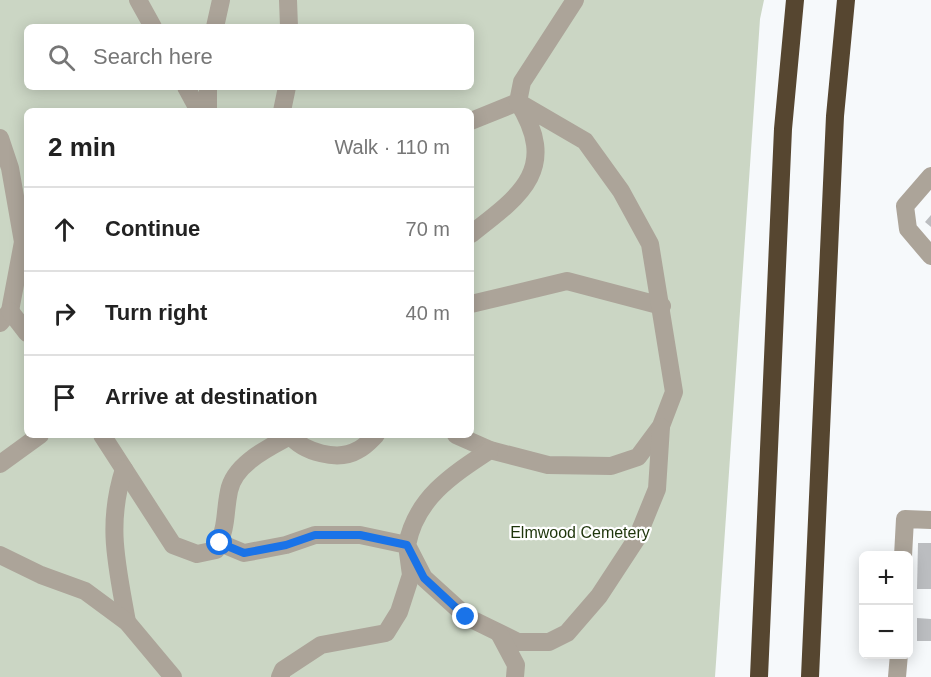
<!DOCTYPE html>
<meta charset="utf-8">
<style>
:root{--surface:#fff;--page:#f2f2f2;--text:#222;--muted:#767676;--line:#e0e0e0}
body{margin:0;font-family:Helvetica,sans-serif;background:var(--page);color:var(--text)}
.controls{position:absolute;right:18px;bottom:18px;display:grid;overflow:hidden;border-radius:9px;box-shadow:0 3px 15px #0003}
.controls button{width:54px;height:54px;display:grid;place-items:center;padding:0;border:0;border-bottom:2px solid var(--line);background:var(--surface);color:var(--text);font:30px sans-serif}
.stop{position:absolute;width:18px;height:18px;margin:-14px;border:4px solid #1a73e8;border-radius:50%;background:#fff}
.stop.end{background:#1a73e8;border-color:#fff;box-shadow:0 2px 6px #0008}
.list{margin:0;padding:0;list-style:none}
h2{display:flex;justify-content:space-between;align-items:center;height:78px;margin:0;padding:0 24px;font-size:26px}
h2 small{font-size:20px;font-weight:400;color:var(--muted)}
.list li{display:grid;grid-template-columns:39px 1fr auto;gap:18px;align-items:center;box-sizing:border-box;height:84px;padding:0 24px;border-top:2px solid var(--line)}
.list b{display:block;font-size:22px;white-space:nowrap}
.list em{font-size:20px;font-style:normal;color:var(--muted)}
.icon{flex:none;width:33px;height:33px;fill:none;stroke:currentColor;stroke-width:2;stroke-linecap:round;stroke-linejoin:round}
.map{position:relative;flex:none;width:931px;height:677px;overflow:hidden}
.search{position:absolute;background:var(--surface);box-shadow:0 3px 15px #0003;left:24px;top:24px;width:450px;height:66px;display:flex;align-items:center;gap:15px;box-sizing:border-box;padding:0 21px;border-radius:9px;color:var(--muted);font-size:22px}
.panel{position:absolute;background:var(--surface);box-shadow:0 3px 15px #0003;left:24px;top:108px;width:450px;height:330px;border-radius:9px}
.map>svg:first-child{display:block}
.green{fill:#cbd6c4;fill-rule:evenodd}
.building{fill:#bbbdc0}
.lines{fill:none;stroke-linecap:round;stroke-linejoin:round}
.minor{stroke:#aca499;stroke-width:18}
.highway{stroke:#564630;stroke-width:18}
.route{stroke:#1a73e8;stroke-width:8}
.labels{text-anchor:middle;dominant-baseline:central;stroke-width:4.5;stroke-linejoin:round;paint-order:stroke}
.park-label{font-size:16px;fill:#1e350b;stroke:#fff}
</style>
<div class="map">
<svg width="931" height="677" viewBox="0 0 931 677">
<rect width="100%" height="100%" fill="#f6f9fb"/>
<path class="green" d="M0 0H764L760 19 715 677H0ZM27 27H471V87H27ZM27 111H471V435H27Z"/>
<g class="building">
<path d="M931 215V227L925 222Z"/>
<path d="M918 543H931V589H917Z"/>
<path d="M917 618 931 619V641H917Z"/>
</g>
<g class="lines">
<g class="minor">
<path d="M138 0 153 27"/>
<path d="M288 0 289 27"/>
<path d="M215 27 221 0"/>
<path d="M186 87 199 111"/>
<path d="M208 87V111"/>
<path d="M282 111 287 87"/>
<path d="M471 121 518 102 522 82 575 0"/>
<path d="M0 138 10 168 23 242 10 311 0 323"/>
<path d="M931 176 905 206 908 229 931 256"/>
<path d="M471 304 567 281 662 306"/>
<path d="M10 311 27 333"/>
<path d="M102 435 173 545 197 554 216 550C228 524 224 516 229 491 234 464 268 448 290 436"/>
<path d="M290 435C303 452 338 462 358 450 365 447 371 440 376 435"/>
<path d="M456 435 490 450 548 465 611 466 638 457 661 426 674 392 650 244 621 191 585 141 518 102C559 168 522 195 471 234"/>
<path d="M490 450C452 475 416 498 407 545L424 578 467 617 518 642H549L567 633 599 596 637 538 657 489 661 427"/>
<path d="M0 464 40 435"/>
<path d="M124 469C106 525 117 565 127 622"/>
<path d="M220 543 244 553 286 545 315 535H360L407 545 411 575 399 612 386 633 321 645 283 670 280 677"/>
<path d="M0 555 41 575 85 591 127 622 173 677"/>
<path d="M903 556 905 519 931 520"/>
<path d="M499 633 516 665 515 677"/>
<path d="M897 677 899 654"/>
</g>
<g class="highway">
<path d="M759 677 783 129 795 0"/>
<path d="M810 677 835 116 846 0"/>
</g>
</g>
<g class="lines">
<path class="route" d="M220 543 244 553 286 545 315 535H360L407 545 424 578 466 617"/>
</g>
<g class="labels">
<g class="park-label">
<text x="580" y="532">Elmwood Cemetery</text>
</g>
</g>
</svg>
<div class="controls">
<button>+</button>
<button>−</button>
</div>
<div class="stop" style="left:220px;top:543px"></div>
<div class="stop end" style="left:466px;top:617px"></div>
<div class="search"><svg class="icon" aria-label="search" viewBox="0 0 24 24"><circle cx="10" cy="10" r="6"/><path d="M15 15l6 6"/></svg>Search here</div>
<section class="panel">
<h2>2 min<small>Walk · 110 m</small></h2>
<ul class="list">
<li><svg class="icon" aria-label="ahead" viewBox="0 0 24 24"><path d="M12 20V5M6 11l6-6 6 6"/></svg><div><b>Continue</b></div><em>70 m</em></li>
<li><svg class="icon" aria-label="right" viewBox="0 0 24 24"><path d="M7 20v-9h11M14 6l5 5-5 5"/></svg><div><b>Turn right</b></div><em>40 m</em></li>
<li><svg class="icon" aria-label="arrive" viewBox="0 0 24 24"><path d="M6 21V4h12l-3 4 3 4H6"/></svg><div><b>Arrive at destination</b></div></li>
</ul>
</section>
</div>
